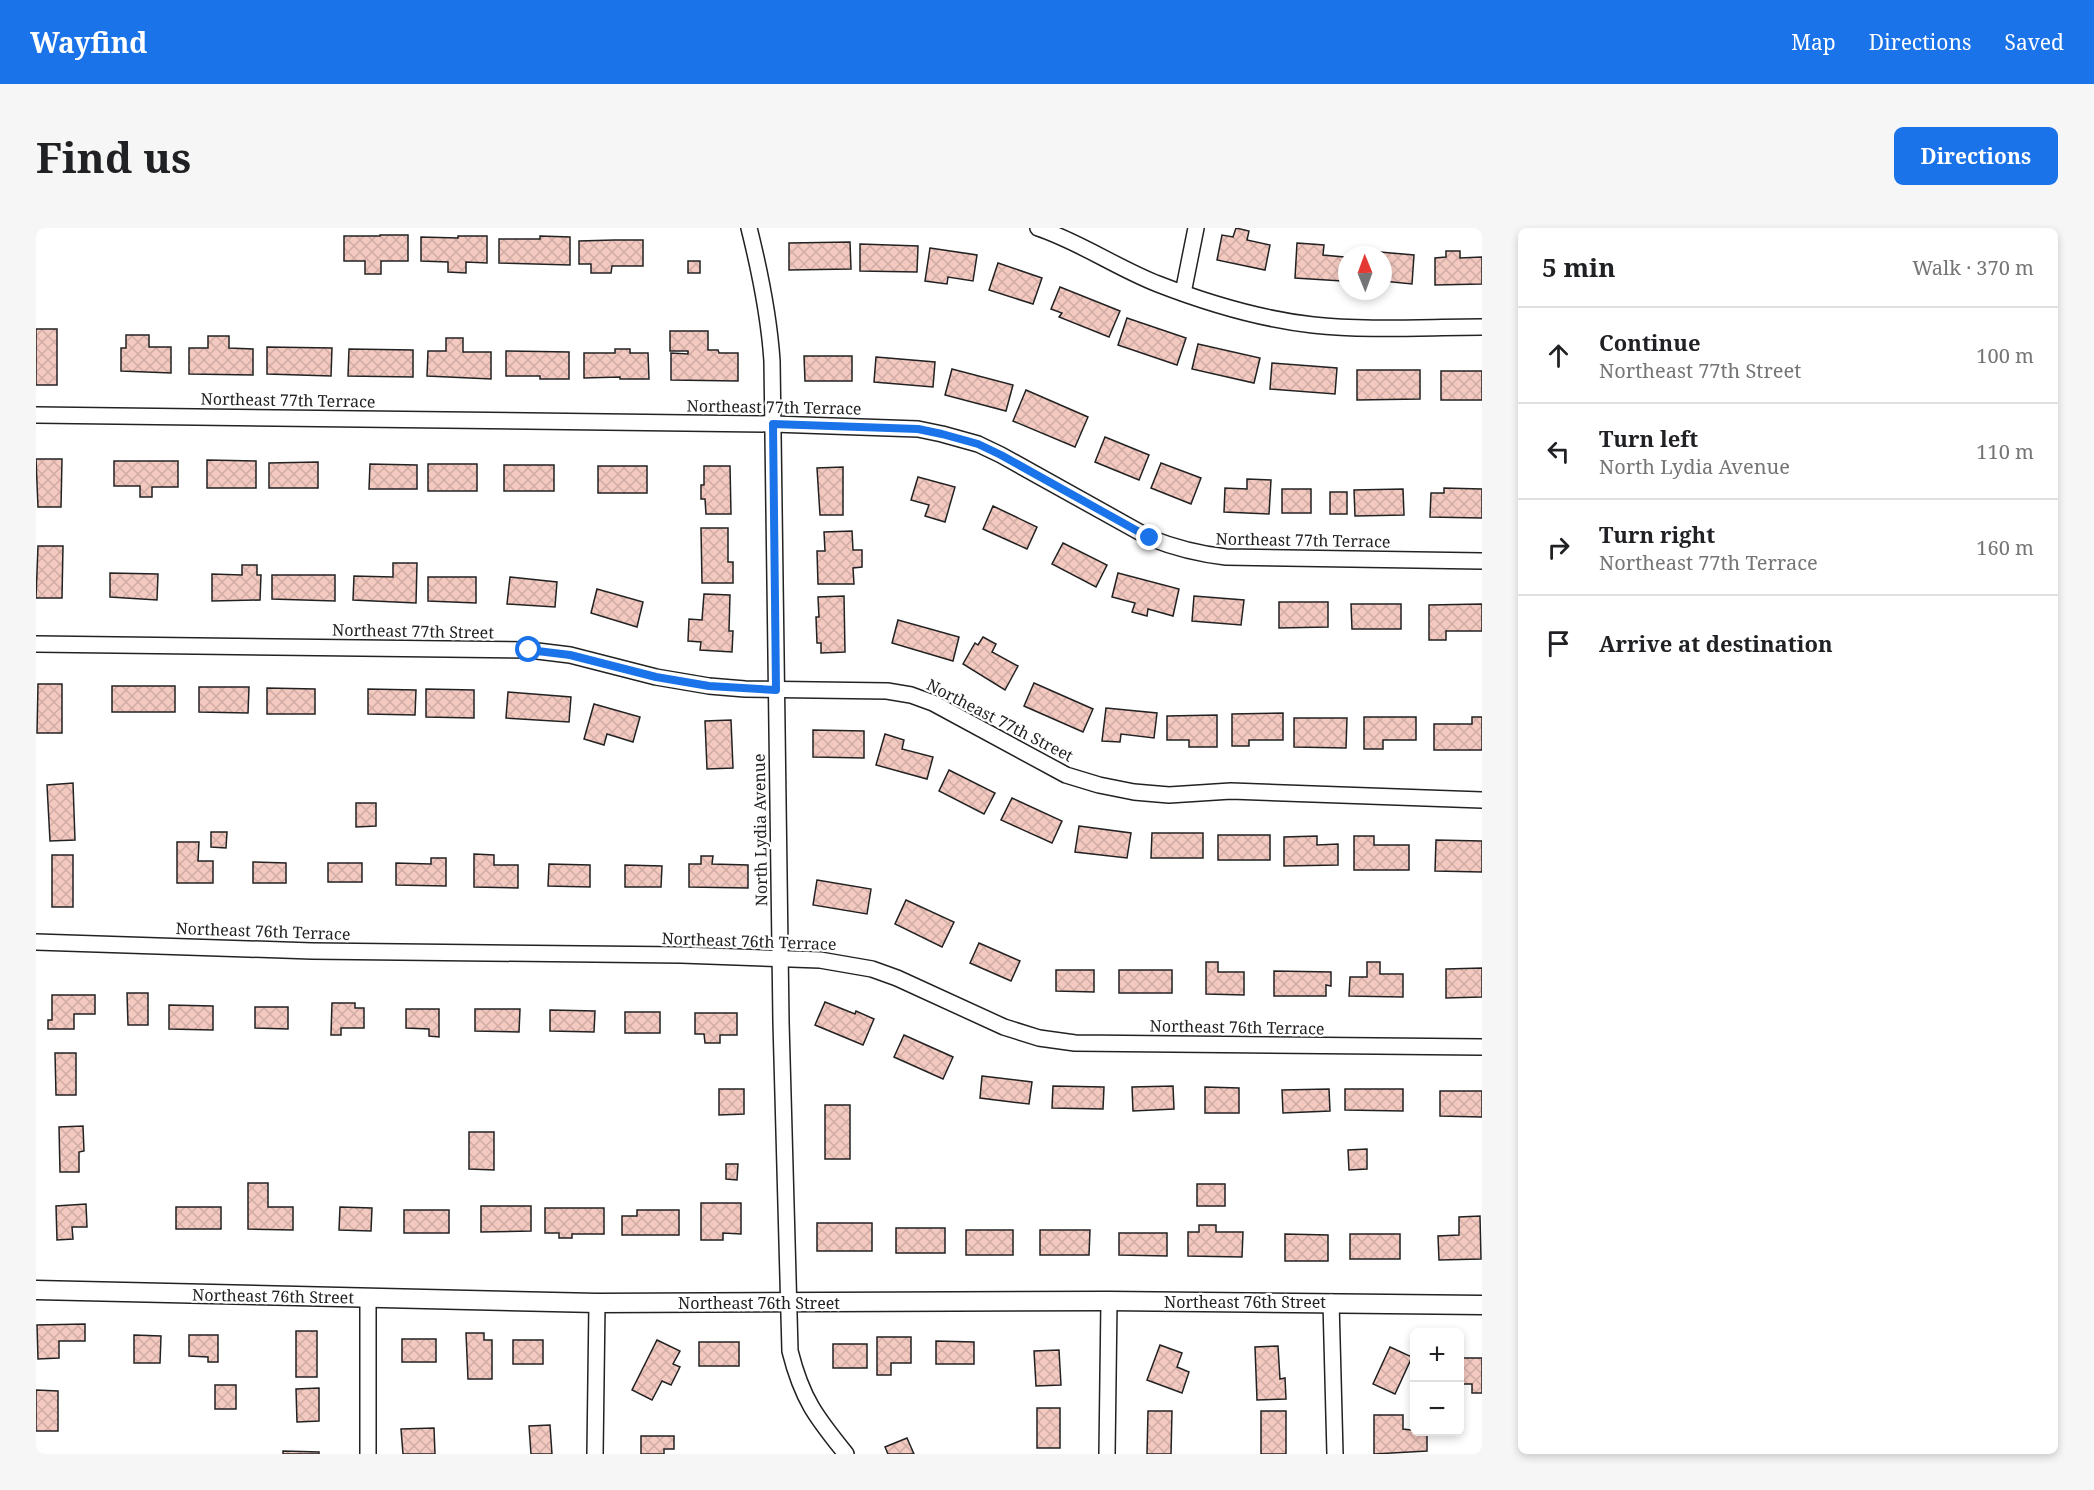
<!DOCTYPE html>
<meta charset="utf-8">
<style>
:root{--surface:#fff;--page:#f6f6f6;--text:#202124;--muted:#757577;--line:#e0e0e0;--accent:#1a73e8}
body{margin:0;font-family:"Noto Serif",serif;background:var(--page);color:var(--text)}
.controls{position:absolute;right:18px;bottom:18px;display:grid;overflow:hidden;border-radius:9px;box-shadow:0 3px 9px #0003}
.controls button{width:54px;height:54px;display:grid;place-items:center;padding:0;border:0;border-bottom:2px solid var(--line);background:var(--surface);color:var(--text);font:30px sans-serif}
.compass{position:absolute;left:1302px;top:18px;width:54px;height:54px;border-radius:50%;background:var(--surface);box-shadow:0 3px 9px #0003;rotate:359deg}
.stop{position:absolute;width:18px;height:18px;margin:-14px;border:4px solid #1a73e8;border-radius:50%;background:#fff}
.stop.end{background:#1a73e8;border-color:#fff;box-shadow:0 2px 6px #0008}
.list{margin:0;padding:0;list-style:none}
h2{display:flex;justify-content:space-between;align-items:center;height:78px;margin:0;padding:0 24px;font-size:26px}
h2 small{font-size:20px;font-weight:400;color:var(--muted)}
.list li{display:grid;grid-template-columns:39px 1fr auto;gap:18px;align-items:center;box-sizing:border-box;height:96px;padding:0 24px;border-top:2px solid var(--line)}
.list b{display:block;font-size:22px;white-space:nowrap}
.list p{margin:0;font-size:20px;white-space:nowrap;color:var(--muted)}
.list em{font-size:20px;font-style:normal;color:var(--muted)}
.icon{flex:none;width:33px;height:33px;fill:none;stroke:currentColor;stroke-width:2;stroke-linecap:round;stroke-linejoin:round}
.map{position:relative;flex:none;width:1446px;height:1226px;overflow:hidden;border-radius:9px}
header{display:flex;align-items:center;gap:36px;box-sizing:border-box;height:84px;padding:0 30px;background:var(--accent);color:#fff}
header strong{font-size:28px}
nav{display:flex;gap:33px;margin-inline-start:auto;font-size:21px}
.intro{display:flex;align-items:center;justify-content:space-between;box-sizing:border-box;height:144px;padding:0 36px}
h1{margin:0;font-size:42px}
.button{padding:15px 27px;border-radius:9px;background:var(--accent);color:#fff;font-size:21px;font-weight:700}
main{display:flex;gap:36px;padding:0 36px}
aside{flex:1;background:var(--surface);border-radius:9px;box-shadow:0 3px 9px #0003}
.map>svg:first-child{display:block}
.building{fill:url(#building-cross-hatch);stroke:#222;stroke-width:1.5}
.lines{fill:none;stroke-linecap:round;stroke-linejoin:round}
.minor-casing{stroke:#222;stroke-width:18}
.tertiary-casing{stroke:#222;stroke-width:21}
.minor{stroke:#fff;stroke-width:15}
.tertiary{stroke:#fff;stroke-width:18}
.route{stroke:#1a73e8;stroke-width:8}
.labels{text-anchor:middle;dominant-baseline:central;stroke-width:4.5;stroke-linejoin:round;paint-order:stroke}
.street-label{font-size:16px;fill:#222;stroke:#fff}
</style>
<header>
<strong>Wayfind</strong>
<nav><a>Map</a><a>Directions</a><a>Saved</a></nav>
</header>
<div class="intro"><h1>Find us</h1><a class="button">Directions</a></div>
<main>
<div class="map">
<svg width="1446" height="1226" viewBox="0 0 1446 1226">
<defs>
<pattern id="building-cross-hatch" width="8" height="8" patternUnits="userSpaceOnUse" patternTransform="scale(1.5)"><rect width="8" height="8" fill="#f3c9c0"/><path d="M0 0l8 8M0 8l8-8" fill="none" stroke="#d0aca5"/></pattern>
</defs>
<rect width="100%" height="100%" fill="#fff"/>
<g class="building">
<path d="M1200 0 1213 3 1211 12 1234 17 1229 42 1181 32 1186 7 1197 9Z"/>
<path d="M344 7H372V33H345V46H329V33H308V8H344Z"/>
<path d="M422 8H451V35L430 34V45L412 44V34L385 33V9L422 10Z"/>
<path d="M504 8 534 9V37L463 35V11H504Z"/>
<path d="M578 12H607V38H576L575 45H555V36H543V13Z"/>
<path d="M814 14 815 41 753 42V15Z"/>
<path d="M1261 15 1288 17 1287 27 1308 29 1306 53 1259 50Z"/>
<path d="M824 16 882 18 881 44 824 43Z"/>
<path d="M894 20 941 27 937 53 912 49 911 56 889 53Z"/>
<path d="M1332 23 1378 27 1376 56 1347 53V27H1332Z"/>
<path d="M1410 23H1424V30L1446 29V56L1399 57V30L1410 29Z"/>
<rect x="652" y="33" width="12" height="12"/>
<path d="M962 35 1006 50 997 76 953 62Z"/>
<path d="M1024 59 1084 83 1073 109 1023 89 1026 85 1015 81Z"/>
<path d="M1091 90 1150 110 1141 137 1082 117Z"/>
<rect x="0" y="101" width="21" height="56"/>
<path d="M634 103H672V122H682L683 125H702V153L635 152V125L652 126V123H634Z"/>
<path d="M90 107H113V119H135V145L85 143V120H90Z"/>
<path d="M172 108H193V120L217 121V147L153 146V120H172Z"/>
<path d="M410 110H427V124H455V151L391 148 392 123H410Z"/>
<path d="M1162 116 1224 130 1218 155 1156 141Z"/>
<path d="M231 119 296 120 295 148 231 146Z"/>
<path d="M313 121 377 122V149L312 148Z"/>
<path d="M579 121H594V125H612L613 151H584V149L548 150V125H579Z"/>
<path d="M470 123 533 124V151H504V148H470Z"/>
<path d="M768 128H816V153H769Z"/>
<path d="M840 129 899 134 897 159 838 154Z"/>
<path d="M1236 135 1301 140 1299 166 1234 161Z"/>
<path d="M916 141 977 157 970 183 909 167Z"/>
<path d="M1321 142H1384V171L1321 172Z"/>
<rect x="1405" y="143" width="41" height="29"/>
<path d="M990 162 1052 189 1039 219 977 193Z"/>
<path d="M1069 209 1113 227 1103 252 1059 234Z"/>
<path d="M0 231H26L25 279H2Z"/>
<path d="M171 232 220 233V260H171Z"/>
<path d="M78 233H142V259H116V269H104V258H78Z"/>
<path d="M282 234V260H233V235Z"/>
<path d="M1125 235 1165 250 1155 276 1115 260Z"/>
<path d="M334 236 381 237V261H333Z"/>
<rect x="392" y="236" width="49" height="27"/>
<rect x="468" y="237" width="50" height="26"/>
<rect x="562" y="238" width="49" height="27"/>
<path d="M668 238H694L695 286H670L669 271H665V257H668Z"/>
<path d="M807 239V287H784L781 240Z"/>
<path d="M882 249 919 259 909 294 889 288 893 277 875 272Z"/>
<path d="M1211 251 1235 252 1233 286 1188 284 1189 260 1211 261Z"/>
<path d="M1408 260 1446 261V290L1394 289 1395 265H1408Z"/>
<rect x="1246" y="261" width="29" height="24"/>
<path d="M1367 261 1368 287 1319 288 1318 262Z"/>
<rect x="1294" y="264" width="17" height="22"/>
<path d="M957 278 1001 299 991 321 947 301Z"/>
<path d="M665 300H692V334H697V355H666Z"/>
<path d="M816 303 817 322H826V339L817 340 818 356H782L781 323H789L788 304Z"/>
<path d="M1027 315 1071 337 1060 359 1016 336Z"/>
<path d="M2 318H27L26 370H0Z"/>
<path d="M357 335H381L380 375 317 372 318 348 357 349Z"/>
<path d="M206 337H221V347H225L224 372 176 373V346L206 347Z"/>
<path d="M74 345 122 346 121 372 74 369Z"/>
<path d="M1082 345 1143 361 1137 388 1112 381 1111 388 1096 384 1099 375 1076 369Z"/>
<path d="M236 347H299V373L236 371Z"/>
<path d="M392 349H440V375L392 373Z"/>
<path d="M474 349 521 354 519 379 471 376Z"/>
<path d="M561 361 607 374 601 399 555 385Z"/>
<path d="M668 366 694 367 693 403H697L696 424 664 422 665 414 652 413 653 391 666 392Z"/>
<path d="M808 368 809 424 785 425V415H781L780 389H783L782 369Z"/>
<path d="M1158 368 1208 372 1205 397 1156 393Z"/>
<path d="M1243 374H1292V399L1243 400Z"/>
<path d="M1315 376H1365V401H1316Z"/>
<path d="M1446 376V403H1410V412H1393V377Z"/>
<path d="M862 392 923 409 917 433 856 415Z"/>
<path d="M947 409 960 416 956 424 982 438 969 462 927 436 939 415 942 417Z"/>
<path d="M998 455 1057 481 1047 504 988 478Z"/>
<path d="M2 456H26V505H1Z"/>
<rect x="76" y="458" width="63" height="26"/>
<path d="M163 459H213L212 485 163 484Z"/>
<path d="M231 460 279 461V486H231Z"/>
<path d="M332 461 380 462 379 487 332 486Z"/>
<path d="M390 461 438 462V490L390 489Z"/>
<path d="M472 464 535 469 533 494 470 490Z"/>
<path d="M558 476 604 489 597 514 571 506 568 517 548 511Z"/>
<path d="M1070 480 1121 485 1118 510 1085 506 1084 514 1066 513Z"/>
<path d="M1247 485V512H1213V518H1196V486Z"/>
<path d="M1181 487V519H1153V512H1131V488Z"/>
<path d="M1328 489H1380V512H1347V521H1328Z"/>
<path d="M1436 489H1446V522H1398V496H1436Z"/>
<path d="M1258 490H1311L1310 520 1258 519Z"/>
<path d="M695 492 697 540 671 541 669 493Z"/>
<path d="M777 502 828 503V530L777 529Z"/>
<path d="M849 506 868 512 866 521 897 529 891 551 840 537Z"/>
<path d="M913 542 959 565 948 586 903 563Z"/>
<path d="M37 555 39 612 14 613 11 557Z"/>
<path d="M976 570 1026 593 1016 615 965 592Z"/>
<path d="M320 575H340V598L320 599Z"/>
<path d="M1043 598 1095 605 1091 630 1039 624Z"/>
<path d="M175 604H191L190 620 175 619Z"/>
<path d="M1116 605H1167V630H1115Z"/>
<rect x="1182" y="607" width="52" height="25"/>
<path d="M1281 608V617L1302 616V637L1248 638V609Z"/>
<path d="M1318 608H1338V617H1373V642H1318Z"/>
<path d="M1400 612 1446 613V644L1399 643Z"/>
<path d="M141 614H163L162 633H177V655H141Z"/>
<path d="M438 626 458 627V637H482V660L438 659Z"/>
<rect x="16" y="627" width="21" height="52"/>
<path d="M665 628H677L676 636 712 637V660L653 659V636H665Z"/>
<path d="M395 630H410V658L360 657V635L395 636Z"/>
<path d="M217 634 250 635V655H217Z"/>
<rect x="292" y="635" width="34" height="19"/>
<path d="M513 636 554 637V659L512 658Z"/>
<path d="M589 637 626 638 625 659H589Z"/>
<path d="M781 652 835 661 831 686 777 677Z"/>
<path d="M870 672 918 694 906 719 859 696Z"/>
<path d="M943 715 984 733 975 753 934 735Z"/>
<path d="M1170 734H1182V744H1208V767L1170 766Z"/>
<path d="M1331 734H1344V746H1367V769L1313 768 1314 749H1331Z"/>
<path d="M1446 740V769L1410 770V741Z"/>
<path d="M1020 742H1058V764L1020 763Z"/>
<rect x="1083" y="742" width="53" height="23"/>
<path d="M1238 743 1295 744V758L1290 757V768H1238Z"/>
<path d="M91 765H112V797H92Z"/>
<path d="M16 767H59V786H38V801H12V792H16Z"/>
<path d="M789 774 819 786 820 783 838 791 827 817 779 797Z"/>
<path d="M296 775H319V780H328V800H305V807H295Z"/>
<path d="M133 777 177 778V802L133 801Z"/>
<path d="M219 779H252V801L219 800Z"/>
<path d="M370 781H403V809L393 808V801L370 800Z"/>
<path d="M439 781H484L483 804 439 803Z"/>
<path d="M514 782 559 783 558 804 514 803Z"/>
<rect x="589" y="784" width="35" height="21"/>
<path d="M659 785H701V807H684V815H669L668 806H659Z"/>
<path d="M868 807 917 829 907 851 858 829Z"/>
<path d="M19 825H40V867H20Z"/>
<path d="M946 848 996 854 993 876 944 870Z"/>
<path d="M1017 858 1068 859 1067 881 1016 880Z"/>
<path d="M1137 858 1138 881 1097 883 1096 859Z"/>
<path d="M1169 859 1203 860V885H1169Z"/>
<path d="M683 861H708V886L683 887Z"/>
<path d="M1293 861 1294 883 1247 885 1246 862Z"/>
<path d="M1309 861H1367V883L1309 882Z"/>
<path d="M1404 863H1446V889L1404 888Z"/>
<rect x="789" y="877" width="25" height="54"/>
<path d="M47 898 48 923 43 924V944H24L23 899Z"/>
<path d="M433 904H458V942L433 941Z"/>
<path d="M1331 921V941L1313 942 1312 922Z"/>
<path d="M690 936H702L701 952 690 951Z"/>
<path d="M212 955H232V979H257V1002L212 1001Z"/>
<rect x="1161" y="956" width="28" height="22"/>
<path d="M665 975H705V1006L687 1005V1012H665Z"/>
<path d="M50 976 51 999H36L37 1011 21 1012 20 978Z"/>
<path d="M445 978H495V1003L445 1004Z"/>
<rect x="140" y="979" width="45" height="22"/>
<path d="M304 979 336 980 335 1003 303 1002Z"/>
<path d="M509 980H568V1006H536V1010H523V1005H509Z"/>
<rect x="368" y="982" width="45" height="23"/>
<path d="M601 982H643V1007H586V988H601Z"/>
<path d="M1444 988 1445 1031 1403 1032 1402 1008 1423 1007V989Z"/>
<rect x="781" y="995" width="55" height="28"/>
<path d="M1163 997H1180V1004H1207L1206 1029 1152 1028V1004H1163Z"/>
<rect x="860" y="1000" width="49" height="25"/>
<rect x="930" y="1002" width="47" height="25"/>
<path d="M1004 1002H1054L1053 1027H1004Z"/>
<path d="M1083 1005H1131V1028L1083 1027Z"/>
<path d="M1249 1006 1292 1007V1033H1249Z"/>
<rect x="1314" y="1006" width="50" height="25"/>
<path d="M49 1096V1113H23V1130L2 1131 1 1097Z"/>
<rect x="260" y="1103" width="21" height="46"/>
<path d="M430 1105H448V1112H456V1151H432Z"/>
<path d="M98 1107 125 1108 124 1135H98Z"/>
<path d="M153 1107H182V1134H172V1129L153 1128Z"/>
<path d="M841 1109H875V1135H855V1147H841Z"/>
<rect x="366" y="1111" width="34" height="23"/>
<rect x="477" y="1112" width="30" height="24"/>
<path d="M621 1112 644 1123 637 1136 644 1139 635 1157 626 1153 616 1172 596 1162Z"/>
<path d="M900 1113 938 1114V1136H900Z"/>
<rect x="663" y="1114" width="40" height="24"/>
<rect x="797" y="1116" width="34" height="24"/>
<path d="M1124 1117 1146 1125 1141 1139 1153 1144 1146 1165 1111 1152Z"/>
<path d="M1242 1118 1244 1151 1249 1150 1250 1171 1221 1172 1219 1119Z"/>
<path d="M1354 1119 1376 1129 1359 1166 1337 1156Z"/>
<path d="M1023 1122 1025 1157 1000 1158 998 1123Z"/>
<path d="M1424 1130H1446V1165H1436V1156H1424Z"/>
<rect x="179" y="1157" width="21" height="24"/>
<path d="M283 1160V1193L261 1194 260 1161Z"/>
<path d="M0 1162 22 1163V1203H0Z"/>
<rect x="1001" y="1180" width="23" height="40"/>
<path d="M1112 1183H1136L1135 1226H1111Z"/>
<rect x="1225" y="1183" width="25" height="43"/>
<path d="M1338 1187H1367V1201L1391 1204V1223L1338 1226Z"/>
<path d="M514 1197 516 1226H495L493 1198Z"/>
<path d="M398 1200 399 1226H367L365 1201Z"/>
<path d="M605 1208H638V1221H628V1226H605Z"/>
<path d="M871 1210 878 1226H852L849 1219Z"/>
<path d="M247 1223 283 1224V1226H247Z"/>
</g>
<g class="lines">
<defs>
<g id="minor">
<path d="M713 0C724 44 733 88 736 133L745 794 754 1123C766 1171 780 1189 810 1226"/>
<path d="M1002 0C1044 14 1081 40 1122 56 1171 75 1224 91 1277 97 1331 103 1391 99 1446 99"/>
<path d="M1147 65 1160 0"/>
<path d="M0 187 737 196 882 201 906 206 942 216 965 227 1114 310C1139 320 1163 326 1190 329L1446 333"/>
<path d="M0 416 493 422 534 427 620 449 673 458 709 461 851 463 875 467 897 475 1030 547 1063 557 1098 564 1133 567 1195 563 1446 572"/>
<path d="M0 714 276 723 645 727 784 732 836 741 861 750 968 799 1003 810 1039 815 1446 819"/>
<path d="M1295 1074 1299 1226"/>
<path d="M332 1226V1071"/>
<path d="M559 1226 561 1075"/>
<path d="M1071 1226 1073 1073"/>
</g>
<path id="tertiary" d="M0 1062 561 1075 1073 1073 1446 1077"/>
</defs>
<use href="#minor" class="minor-casing"/>
<use href="#tertiary" class="tertiary-casing"/>
<use href="#minor" class="minor"/>
<use href="#tertiary" class="tertiary"/>
</g>
<g class="lines">
<path class="route" d="M493 422 534 427 620 449 673 458 740 462 737 196 882 201 906 206 942 216 965 227 1114 310"/>
</g>
<g class="labels">
<g class="street-label">
<text transform="translate(252 172) rotate(1)">Northeast 77th Terrace</text>
<text transform="translate(738 179) rotate(1)">Northeast 77th Terrace</text>
<text transform="translate(1267 312) rotate(1)">Northeast 77th Terrace</text>
<text transform="translate(377 403) rotate(1)">Northeast 77th Street</text>
<text transform="translate(964 492) rotate(27)">Northeast 77th Street</text>
<text transform="translate(724 602) rotate(-91)">North Lydia Avenue</text>
<text transform="translate(227 703) rotate(2)">Northeast 76th Terrace</text>
<text transform="translate(713 713) rotate(2)">Northeast 76th Terrace</text>
<text transform="translate(1201 799) rotate(1)">Northeast 76th Terrace</text>
<text transform="translate(237 1068) rotate(1)">Northeast 76th Street</text>
<text x="1209" y="1074">Northeast 76th Street</text>
<text x="723" y="1075">Northeast 76th Street</text>
</g>
</g>
</svg>
<div class="controls">
<button>+</button>
<button>−</button>
</div>
<svg class="compass" viewBox="-18 -18 36 36"><path d="M0-13l5 13h-10z" fill="#e53935"/><path d="M0 13l5-13h-10z" fill="#757577"/></svg>
<div class="stop" style="left:493px;top:422px"></div>
<div class="stop end" style="left:1114px;top:310px"></div>
</div>
<aside>
<h2>5 min<small>Walk · 370 m</small></h2>
<ul class="list">
<li><svg class="icon" aria-label="ahead" viewBox="0 0 24 24"><path d="M12 20V5M6 11l6-6 6 6"/></svg><div><b>Continue</b><p>Northeast 77th Street</p></div><em>100 m</em></li>
<li><svg class="icon" aria-label="left" viewBox="0 0 24 24"><path d="M17 20v-9H6M10 6l-5 5 5 5"/></svg><div><b>Turn left</b><p>North Lydia Avenue</p></div><em>110 m</em></li>
<li><svg class="icon" aria-label="right" viewBox="0 0 24 24"><path d="M7 20v-9h11M14 6l5 5-5 5"/></svg><div><b>Turn right</b><p>Northeast 77th Terrace</p></div><em>160 m</em></li>
<li><svg class="icon" aria-label="arrive" viewBox="0 0 24 24"><path d="M6 21V4h12l-3 4 3 4H6"/></svg><div><b>Arrive at destination</b></div></li>
</ul>
</aside>
</main>
